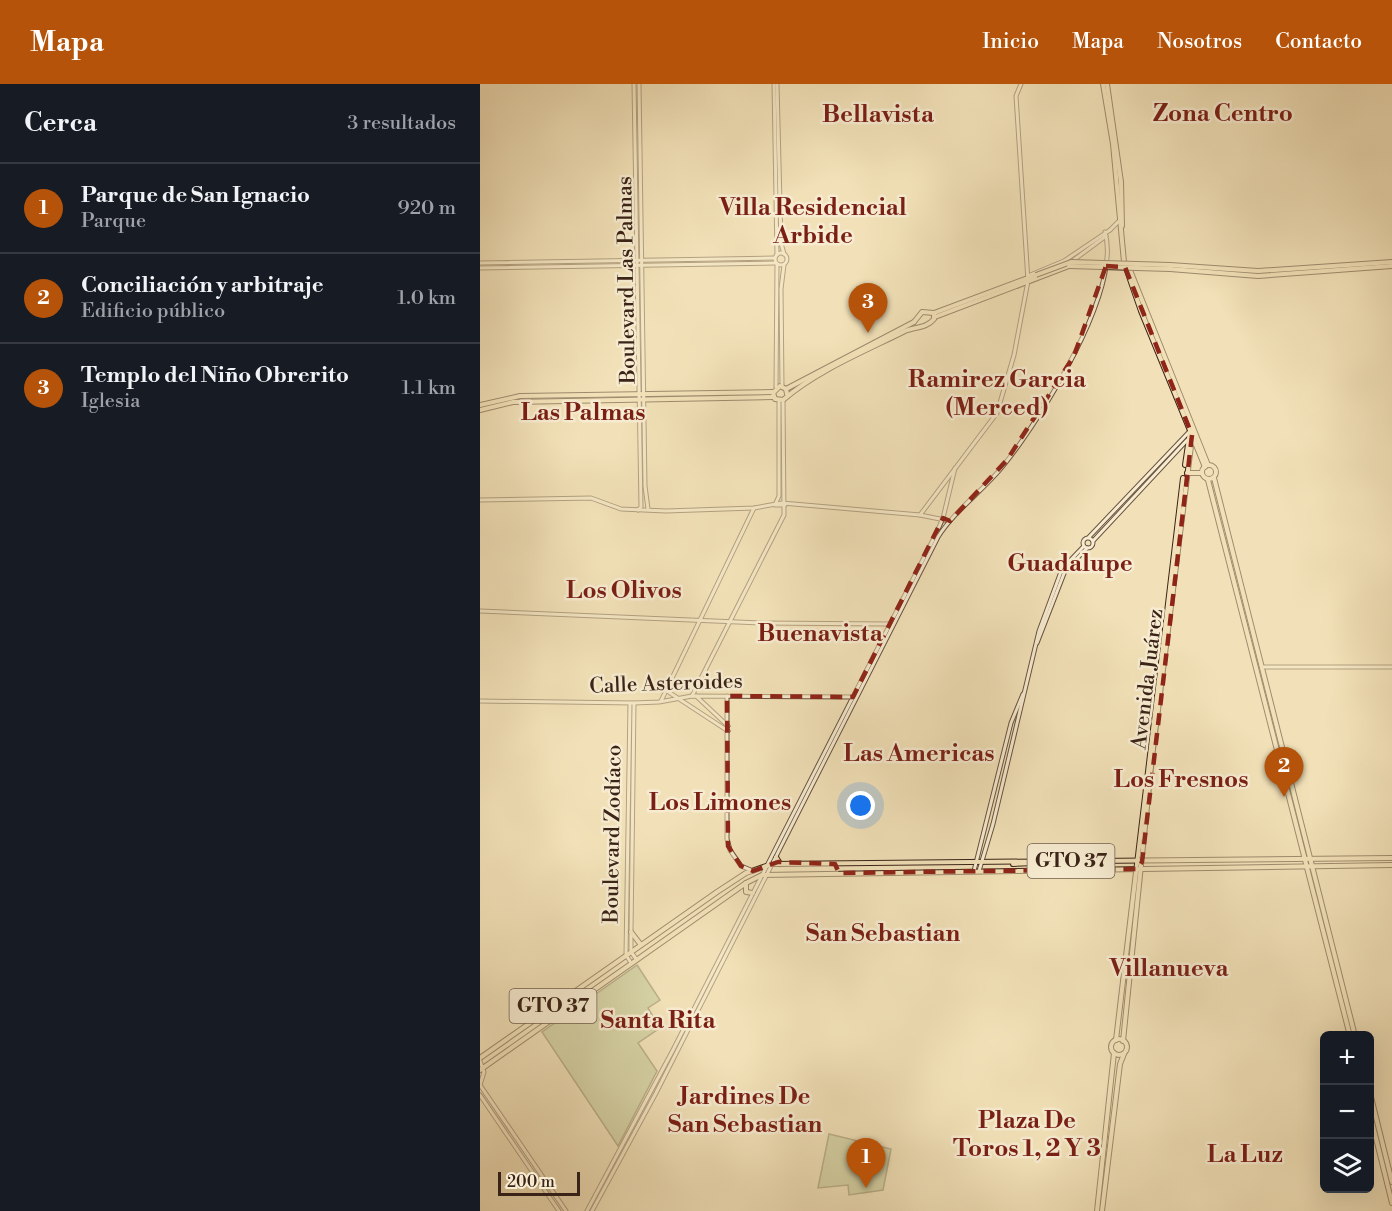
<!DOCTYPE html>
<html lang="es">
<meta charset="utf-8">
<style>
:root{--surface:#171b24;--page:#242831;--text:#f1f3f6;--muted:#9ea1a6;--line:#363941;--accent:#b45309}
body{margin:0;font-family:"Libre Bodoni",serif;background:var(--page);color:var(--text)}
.controls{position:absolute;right:18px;bottom:18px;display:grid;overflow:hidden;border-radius:9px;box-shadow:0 6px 24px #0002}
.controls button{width:54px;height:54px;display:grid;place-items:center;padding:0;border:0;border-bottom:2px solid var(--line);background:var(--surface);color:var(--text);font:30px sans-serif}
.scale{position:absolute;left:18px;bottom:15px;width:82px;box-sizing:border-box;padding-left:6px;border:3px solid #3a2317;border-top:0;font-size:16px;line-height:21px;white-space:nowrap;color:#3a2317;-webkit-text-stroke:4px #f7ecd1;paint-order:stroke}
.you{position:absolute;left:381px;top:722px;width:21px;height:21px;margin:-15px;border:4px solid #fff;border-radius:50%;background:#1a73e8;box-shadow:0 0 0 9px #1a73e833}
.badge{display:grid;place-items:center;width:39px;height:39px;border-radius:50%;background:var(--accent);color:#fff;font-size:20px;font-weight:700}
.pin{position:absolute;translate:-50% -50px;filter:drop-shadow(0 2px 3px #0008)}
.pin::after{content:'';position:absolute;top:32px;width:21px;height:18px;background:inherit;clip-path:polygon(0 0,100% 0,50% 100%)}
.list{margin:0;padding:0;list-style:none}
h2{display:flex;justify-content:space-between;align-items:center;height:78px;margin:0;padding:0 24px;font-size:26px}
h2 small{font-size:20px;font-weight:400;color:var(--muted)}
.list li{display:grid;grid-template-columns:39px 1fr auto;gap:18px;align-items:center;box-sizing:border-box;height:90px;padding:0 24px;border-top:2px solid var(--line)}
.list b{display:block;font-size:22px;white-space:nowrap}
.list p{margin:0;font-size:20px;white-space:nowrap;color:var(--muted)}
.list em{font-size:20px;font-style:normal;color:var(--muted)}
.icon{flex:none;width:33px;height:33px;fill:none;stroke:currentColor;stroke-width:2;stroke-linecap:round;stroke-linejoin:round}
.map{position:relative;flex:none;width:912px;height:1127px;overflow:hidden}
header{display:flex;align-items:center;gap:36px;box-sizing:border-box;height:84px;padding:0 30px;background:var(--accent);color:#fff}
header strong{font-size:28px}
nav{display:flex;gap:33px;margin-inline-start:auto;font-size:21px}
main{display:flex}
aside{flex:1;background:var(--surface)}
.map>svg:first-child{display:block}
.green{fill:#b7c392;stroke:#787354;stroke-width:1.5}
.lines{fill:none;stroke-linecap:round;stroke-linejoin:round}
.minor-casing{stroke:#68523f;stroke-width:5}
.major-casing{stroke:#3a2317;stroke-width:6}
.minor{stroke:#f7ecd1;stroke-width:3}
.major{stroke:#f2e1b8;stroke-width:4}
.major-bridge-casing{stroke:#3a2317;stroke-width:6;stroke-linecap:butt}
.major-bridge{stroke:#f2e1b8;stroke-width:4}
.marked{fill:none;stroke:#8f2418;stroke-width:4.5;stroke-dasharray:12 8;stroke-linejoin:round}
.labels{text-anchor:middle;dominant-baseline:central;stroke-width:5;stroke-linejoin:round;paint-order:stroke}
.shield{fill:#f7ecd1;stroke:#735f4f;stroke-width:1.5}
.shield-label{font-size:20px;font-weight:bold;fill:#3a2317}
.street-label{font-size:21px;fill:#3a2317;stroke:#f7ecd1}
.quarter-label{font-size:24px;font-weight:bold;fill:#7a1f14;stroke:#f7ecd1}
</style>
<header>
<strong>Mapa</strong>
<nav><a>Inicio</a><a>Mapa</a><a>Nosotros</a><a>Contacto</a></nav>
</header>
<main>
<aside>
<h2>Cerca<small>3 resultados</small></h2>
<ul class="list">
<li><span class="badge">1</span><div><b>Parque de San Ignacio</b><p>Parque</p></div><em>920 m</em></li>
<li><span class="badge">2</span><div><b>Conciliación y arbitraje</b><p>Edificio público</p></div><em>1.0 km</em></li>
<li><span class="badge">3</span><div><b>Templo del Niño Obrerito</b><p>Iglesia</p></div><em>1.1 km</em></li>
</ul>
</aside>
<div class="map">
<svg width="912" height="1127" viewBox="0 0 912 1127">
<rect width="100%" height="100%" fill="#f2e1b8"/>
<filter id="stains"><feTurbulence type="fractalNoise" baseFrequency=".00333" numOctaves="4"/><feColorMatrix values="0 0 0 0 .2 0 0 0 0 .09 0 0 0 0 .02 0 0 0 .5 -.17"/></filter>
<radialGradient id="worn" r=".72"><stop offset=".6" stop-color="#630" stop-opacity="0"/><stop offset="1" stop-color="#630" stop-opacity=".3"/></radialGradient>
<g class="green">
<path d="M157 881 180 916 168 924 180 944 158 959 177 987 138 1062 62 948Z"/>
<path d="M349 1050 411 1065 403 1106 369 1111 368 1101 338 1104Z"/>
</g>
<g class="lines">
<defs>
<g id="minor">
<path d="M154 0 161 423 158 426"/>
<path d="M159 0 165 402 168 425"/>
<path d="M294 0 297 171"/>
<path d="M297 0 301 159 304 170"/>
<path d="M630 146 640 136"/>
<circle cx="301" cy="175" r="6"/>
<path d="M591 178 626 152"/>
<path d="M0 179 295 174"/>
<path d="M0 184 296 179"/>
<path d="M548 192 584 177 630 146"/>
<path d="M296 303 297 180"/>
<path d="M302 303 301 205 304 181"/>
<path d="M299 317V412L295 421H305"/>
<path d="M0 416 111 414 141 425 186 427 274 424 302 419 440 431 470 437"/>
<path d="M440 431 517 329 534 271 548 197 536 12 541 0"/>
<path d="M609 453 709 348"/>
<circle cx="608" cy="459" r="5"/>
<path d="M613 457 710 353"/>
<path d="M0 527 281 539 409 540"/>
<path d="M557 559 585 487 607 464"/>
<path d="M782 583H912"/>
<path d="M187 607 248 647"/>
<path d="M212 612 304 431 303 316"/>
<path d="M216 612 248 642"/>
<path d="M247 612V755L250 766 261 782 273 787"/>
<path d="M0 617 154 619 179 618 212 612 373 613"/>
<path d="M181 617 274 424"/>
<path d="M150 619 146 871 151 879"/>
<path d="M154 619 151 848V868L157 876"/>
<path d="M494 787 531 639 543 610"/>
<path d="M499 787 513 740 559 547 582 485 604 462"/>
<path d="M0 977 4 988 0 1001 86 1127"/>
<path d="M0 1011 79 1127"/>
<path d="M107 1127 193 966 456 450 463 434 475 384"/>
<path d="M112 1127 176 1009 458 453C475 426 503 407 523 382 560 336 642 207 625 148"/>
</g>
<g id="major">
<path d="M623 0 633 60 644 178 661 227 725 383"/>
<path d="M627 0 641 98 642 142"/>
<path d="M648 181 728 381"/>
<path d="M690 181 778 187 912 178"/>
<path d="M690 185 778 192 912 182"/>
<path d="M454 229 556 191"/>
<path d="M455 233 589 182"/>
<path d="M434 238 442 228 454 229"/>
<path d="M306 305 434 238"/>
<path d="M307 310 306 305 300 302 293 309 295 315 303 316C336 287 385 267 425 247 435 243 447 244 454 235V229"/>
<path d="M0 321 40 312 293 308"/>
<path d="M0 326 33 318 293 313"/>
<circle cx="729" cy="388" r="7"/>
<path d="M705 381 710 347"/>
<path d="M707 389H722"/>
<path d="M734 394 875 952"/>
<path d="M728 396 870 952"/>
<path d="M296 773 300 780"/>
<path d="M533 780 555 779"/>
<path d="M266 799V808L273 809"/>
<path d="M151 848 161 861"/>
<circle cx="639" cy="963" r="8"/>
<path d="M636 956 703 394"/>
<path d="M643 957 672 674 713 346"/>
<path d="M0 974 237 808 266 789 292 780 912 774"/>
<path d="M0 986 266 799 282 791 912 781"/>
<path d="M890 1009 912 1098"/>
<path d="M890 1030 912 1119"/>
<path d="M617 1127 634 969"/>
<path d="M622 1127 640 980 644 970"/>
</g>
</defs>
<use href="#minor" class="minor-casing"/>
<use href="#major" class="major-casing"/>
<use href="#minor" class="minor"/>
<use href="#major" class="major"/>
<defs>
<g id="major-bridge">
<path d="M589 182 690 185"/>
<path d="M556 191 591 178 690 181"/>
</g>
</defs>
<use href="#major-bridge" class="major-bridge-casing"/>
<use href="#major-bridge" class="major-bridge"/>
</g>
<path d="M0 0H912V1127H0ZM626 182 645 183 712 351 662 778 657 785 359 789 355 780 298 778 273 787 261 782 248 762 247 612 373 613 463 434 470 437 527 376 594 272Z" fill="#f2e1b8" fill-opacity=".55" fill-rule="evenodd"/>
<path class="marked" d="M626 182 645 183 712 351 662 778 657 785 359 789 355 780 298 778 273 787 261 782 248 762 247 612 373 613 463 434 470 437 527 376 594 272Z"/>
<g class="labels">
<g class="shield">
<rect x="547.5" y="760" width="87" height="34" rx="4.5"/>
<rect x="29.5" y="905" width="87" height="34" rx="4.5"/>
</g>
<g class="shield-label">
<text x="591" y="777">GTO 37</text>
<text x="73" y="922">GTO 37</text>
</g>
<g class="street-label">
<text transform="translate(147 196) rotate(-91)">Boulevard Las Palmas</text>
<text transform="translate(668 595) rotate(-83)">Avenida Juárez</text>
<text transform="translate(186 600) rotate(-2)">Calle Asteroides</text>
<text transform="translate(133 750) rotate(-89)">Boulevard Zodíaco</text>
</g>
<g class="quarter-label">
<text x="743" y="30">Zona Centro</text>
<text x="398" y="31">Bellavista</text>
<text x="333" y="124">Villa Residencial<tspan x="333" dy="28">Arbide</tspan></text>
<text x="517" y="296">Ramirez Garcia<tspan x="517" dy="28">(Merced)</tspan></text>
<text x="103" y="329">Las Palmas</text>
<text x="590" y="480">Guadalupe</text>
<text x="144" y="507">Los Olivos</text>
<text x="340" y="550">Buenavista</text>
<text x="439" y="670">Las Americas</text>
<text x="701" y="696">Los Fresnos</text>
<text x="240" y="719">Los Limones</text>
<text x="403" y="850">San Sebastian</text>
<text x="689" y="885">Villanueva</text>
<text x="178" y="937">Santa Rita</text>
<text x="265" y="1013">Jardines De<tspan x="265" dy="28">San Sebastian</tspan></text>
<text x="547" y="1037">Plaza De<tspan x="547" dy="28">Toros 1, 2 Y 3</tspan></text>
<text x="765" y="1071">La Luz</text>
</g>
</g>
<rect width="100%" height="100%" filter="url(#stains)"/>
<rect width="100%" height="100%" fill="url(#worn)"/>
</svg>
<div class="controls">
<button>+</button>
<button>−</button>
<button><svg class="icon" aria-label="layers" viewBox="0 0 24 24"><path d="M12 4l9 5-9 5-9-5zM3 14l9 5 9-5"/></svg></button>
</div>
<div class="scale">200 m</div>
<div class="you"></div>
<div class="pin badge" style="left:386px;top:1104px">1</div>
<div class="pin badge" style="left:804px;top:713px">2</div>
<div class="pin badge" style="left:388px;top:249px">3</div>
</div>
</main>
